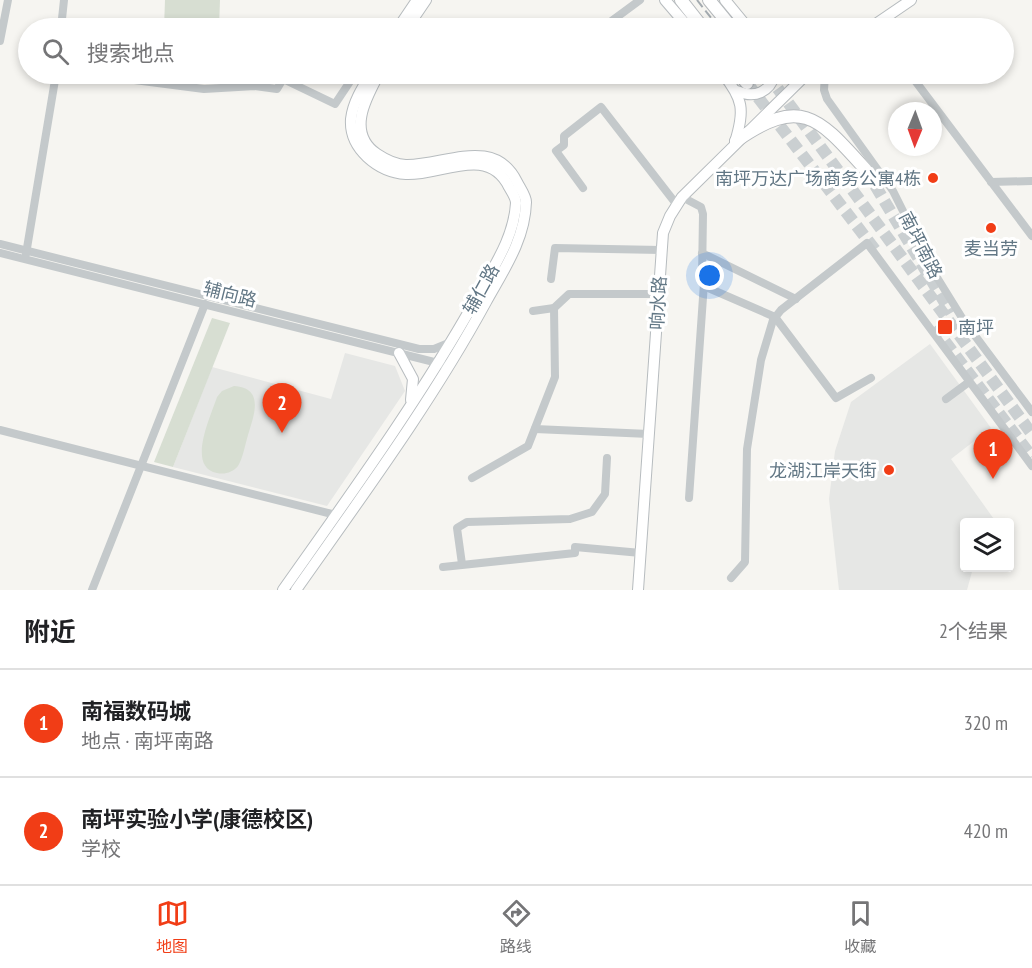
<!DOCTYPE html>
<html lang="zh">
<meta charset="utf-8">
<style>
:root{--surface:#fff;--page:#f6f6f6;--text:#202124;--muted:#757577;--line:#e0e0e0;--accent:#f13d16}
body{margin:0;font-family:"PT Sans Narrow","Noto Sans SC",sans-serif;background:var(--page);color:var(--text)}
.controls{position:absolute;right:18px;bottom:18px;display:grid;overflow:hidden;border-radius:6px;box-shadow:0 3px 9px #0003}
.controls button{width:54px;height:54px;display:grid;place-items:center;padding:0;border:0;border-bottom:2px solid var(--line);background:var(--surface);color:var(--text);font:30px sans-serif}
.compass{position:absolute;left:888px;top:102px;width:54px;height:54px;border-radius:50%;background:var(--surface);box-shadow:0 3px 9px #0003;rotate:181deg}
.you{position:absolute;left:710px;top:276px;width:21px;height:21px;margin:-15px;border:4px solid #fff;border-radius:50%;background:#1a73e8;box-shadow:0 0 0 9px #1a73e833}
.badge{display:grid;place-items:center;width:39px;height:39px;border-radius:50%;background:var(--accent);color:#fff;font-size:20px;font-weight:700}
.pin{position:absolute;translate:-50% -50px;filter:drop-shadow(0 2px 3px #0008)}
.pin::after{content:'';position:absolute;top:32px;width:21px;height:18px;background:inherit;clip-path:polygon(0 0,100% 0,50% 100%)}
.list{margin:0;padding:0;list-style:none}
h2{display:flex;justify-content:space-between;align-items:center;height:78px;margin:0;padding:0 24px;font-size:26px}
h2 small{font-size:20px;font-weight:400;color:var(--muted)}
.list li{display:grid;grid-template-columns:39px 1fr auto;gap:18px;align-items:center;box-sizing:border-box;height:108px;padding:0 24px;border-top:2px solid var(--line)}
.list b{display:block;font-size:22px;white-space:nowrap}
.list p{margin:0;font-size:20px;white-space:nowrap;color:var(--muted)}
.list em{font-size:20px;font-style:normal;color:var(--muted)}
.icon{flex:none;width:33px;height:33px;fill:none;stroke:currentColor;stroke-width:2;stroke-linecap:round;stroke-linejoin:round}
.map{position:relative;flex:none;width:1032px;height:590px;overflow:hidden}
.search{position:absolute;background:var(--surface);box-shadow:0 3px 9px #0003;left:18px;right:18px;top:18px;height:66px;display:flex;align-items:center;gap:15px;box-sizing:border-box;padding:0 21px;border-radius:33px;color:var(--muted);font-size:22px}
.sheet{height:294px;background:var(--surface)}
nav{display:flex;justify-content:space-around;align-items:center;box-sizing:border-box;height:84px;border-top:2px solid var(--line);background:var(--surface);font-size:16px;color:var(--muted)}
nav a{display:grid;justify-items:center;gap:3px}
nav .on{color:var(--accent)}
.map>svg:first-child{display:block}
.built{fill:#e6e7e5}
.green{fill:#d7ded2}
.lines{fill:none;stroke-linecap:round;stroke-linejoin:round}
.highway-tunnel{stroke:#cacfd1;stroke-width:12;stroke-dasharray:12 6;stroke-linecap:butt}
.major-casing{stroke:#b7bcbf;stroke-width:12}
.highway-casing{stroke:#b6babd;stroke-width:14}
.minor{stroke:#c4c9cb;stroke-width:8}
.major{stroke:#fff;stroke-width:10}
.highway{stroke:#fff;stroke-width:12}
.rail{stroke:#a4abb0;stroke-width:2;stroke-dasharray:9 4.5;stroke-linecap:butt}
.poi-dot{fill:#f13d16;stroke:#fff;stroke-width:2}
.labels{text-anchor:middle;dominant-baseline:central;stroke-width:6;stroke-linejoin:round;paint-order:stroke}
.poi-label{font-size:18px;fill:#627785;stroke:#fff;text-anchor:end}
.street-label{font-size:18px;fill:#627785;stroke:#fff}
</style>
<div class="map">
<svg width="1032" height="590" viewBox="0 0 1032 590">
<rect width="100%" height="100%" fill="#f6f5f1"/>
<g class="built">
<path d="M930 344 991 428 951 459 996 522H964V568H973L967 590H839L829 499 835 451 851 402Z"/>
<path d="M345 353 395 366 405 391 327 506 173 467 212 367 331 399Z"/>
</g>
<g class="green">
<path d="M165 0H220L219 28H164Z"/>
<path d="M212 318 230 323 173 467 154 462Z"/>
<path d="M234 386C265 388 254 415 248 435 245 445 243 458 238 466 233 472 225 475 217 473 186 467 211 416 217 397L222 391Z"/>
</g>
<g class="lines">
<g class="highway-tunnel">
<path d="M767 74 1032 434"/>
<path d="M747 83 876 251"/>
<path d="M866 170 951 313"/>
<path d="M934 327 1032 457"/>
</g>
<defs>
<g id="major">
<path d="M665 0 689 28"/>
<path d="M725 0 748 28"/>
<path d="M398 28 417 0"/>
<path d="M407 28 426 0"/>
<path d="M870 28 911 0"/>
<path d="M723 74C743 99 745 110 735 142"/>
<path d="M737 91C755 99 770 92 775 74"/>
<path d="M399 353 413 379 411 400"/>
<path d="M283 590C350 495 419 400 476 299 492 269 514 239 516 203 516 198 512 192 509 187 488 144 440 176 406 174 378 172 349 149 351 119 353 102 362 88 371 74"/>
<path d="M296 590C362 496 431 403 486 302 503 271 525 240 526 202 526 196 520 188 517 182 494 135 444 166 406 165 395 165 386 160 377 154 346 133 366 98 379 74"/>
<path d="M638 590 663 233 670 216 682 197 807 74"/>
</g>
<g id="highway">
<path d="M681 0 703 28"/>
<path d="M709 0 732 28"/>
<path d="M739 74 747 83"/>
<path d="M736 141C802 95 819 118 866 170"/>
</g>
</defs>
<use href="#major" class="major-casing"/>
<use href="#highway" class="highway-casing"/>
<g class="minor">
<path d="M61 28 64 0"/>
<path d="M602 28 640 0"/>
<path d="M0 41 8 0"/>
<path d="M88 74 204 89 255 86 277 89 283 79 335 104 355 74"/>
<path d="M825 74 824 90 827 99 893 191 933 271 964 321 1032 412"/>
<path d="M910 74 1032 236"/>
<path d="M991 182 1032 181"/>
<path d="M583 188 556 151 564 145V136L601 107 677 205"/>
<path d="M682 197 701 207 703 214 702 279 706 287 775 317 836 398 871 378"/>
<path d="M0 244 419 349H434L451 342"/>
<path d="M0 253 442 364"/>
<path d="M702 253 796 299"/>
<path d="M26 254 56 74"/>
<path d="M551 279 555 248 661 250"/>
<path d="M533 311 554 308 569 294H658"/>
<path d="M946 399 969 382"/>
<path d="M535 429 649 434"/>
<path d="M0 430 336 515"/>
<path d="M472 478 528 446 555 377 554 308"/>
<path d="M689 498 704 283"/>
<path d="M462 564 457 528 467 522 570 519 592 512 605 494 607 458"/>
<path d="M443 567 575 553V547L641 553"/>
<path d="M731 578 745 562 747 449 761 360 773 320 781 310 867 243 1032 466"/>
<path d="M92 590 205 304"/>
</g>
<use href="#major" class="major"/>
<use href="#highway" class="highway"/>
<g class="rail">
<path d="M697 0 719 28"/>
<path d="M748 74 752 79"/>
</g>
</g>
<g class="poi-dot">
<circle cx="933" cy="178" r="6"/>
<circle cx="991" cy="228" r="6"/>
<rect x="937" y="319" width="16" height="16" rx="3"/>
<circle cx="889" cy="470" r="6"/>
</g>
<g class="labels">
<g class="poi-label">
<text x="921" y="178">南坪万达广场商务公寓4栋</text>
<text x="991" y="248" text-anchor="middle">麦当劳</text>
<text x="958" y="327" text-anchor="start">南坪</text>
<text x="877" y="470">龙湖江岸天街</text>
</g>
<g class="street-label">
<text transform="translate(921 245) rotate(63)">南坪南路</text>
<text transform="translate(481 289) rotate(-61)">辅仁路</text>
<text transform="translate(230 294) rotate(14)">辅向路</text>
<text transform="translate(658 303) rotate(-87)">响水路</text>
</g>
</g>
</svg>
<div class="controls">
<button><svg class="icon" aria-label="layers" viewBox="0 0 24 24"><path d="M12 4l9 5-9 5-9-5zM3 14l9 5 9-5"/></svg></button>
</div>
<svg class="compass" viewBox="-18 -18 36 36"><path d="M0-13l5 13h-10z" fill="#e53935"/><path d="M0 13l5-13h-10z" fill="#757577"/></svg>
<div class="you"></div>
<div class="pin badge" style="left:993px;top:479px">1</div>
<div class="pin badge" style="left:282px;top:433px">2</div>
<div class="search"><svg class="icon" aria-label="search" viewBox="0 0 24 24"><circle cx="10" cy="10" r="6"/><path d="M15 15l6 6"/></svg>搜索地点</div>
</div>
<section class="sheet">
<h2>附近<small>2个结果</small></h2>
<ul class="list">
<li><span class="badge">1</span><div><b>南福数码城</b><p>地点 · 南坪南路</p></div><em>320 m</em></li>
<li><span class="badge">2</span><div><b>南坪实验小学(康德校区)</b><p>学校</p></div><em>420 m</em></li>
</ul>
</section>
<nav>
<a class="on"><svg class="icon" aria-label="map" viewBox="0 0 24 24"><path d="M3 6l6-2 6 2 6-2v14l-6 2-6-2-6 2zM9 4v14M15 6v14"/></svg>地图</a>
<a><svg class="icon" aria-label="directions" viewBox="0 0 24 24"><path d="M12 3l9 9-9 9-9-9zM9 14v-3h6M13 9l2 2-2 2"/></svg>路线</a>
<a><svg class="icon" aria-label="saved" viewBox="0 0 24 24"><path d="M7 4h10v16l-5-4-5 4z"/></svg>收藏</a>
</nav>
